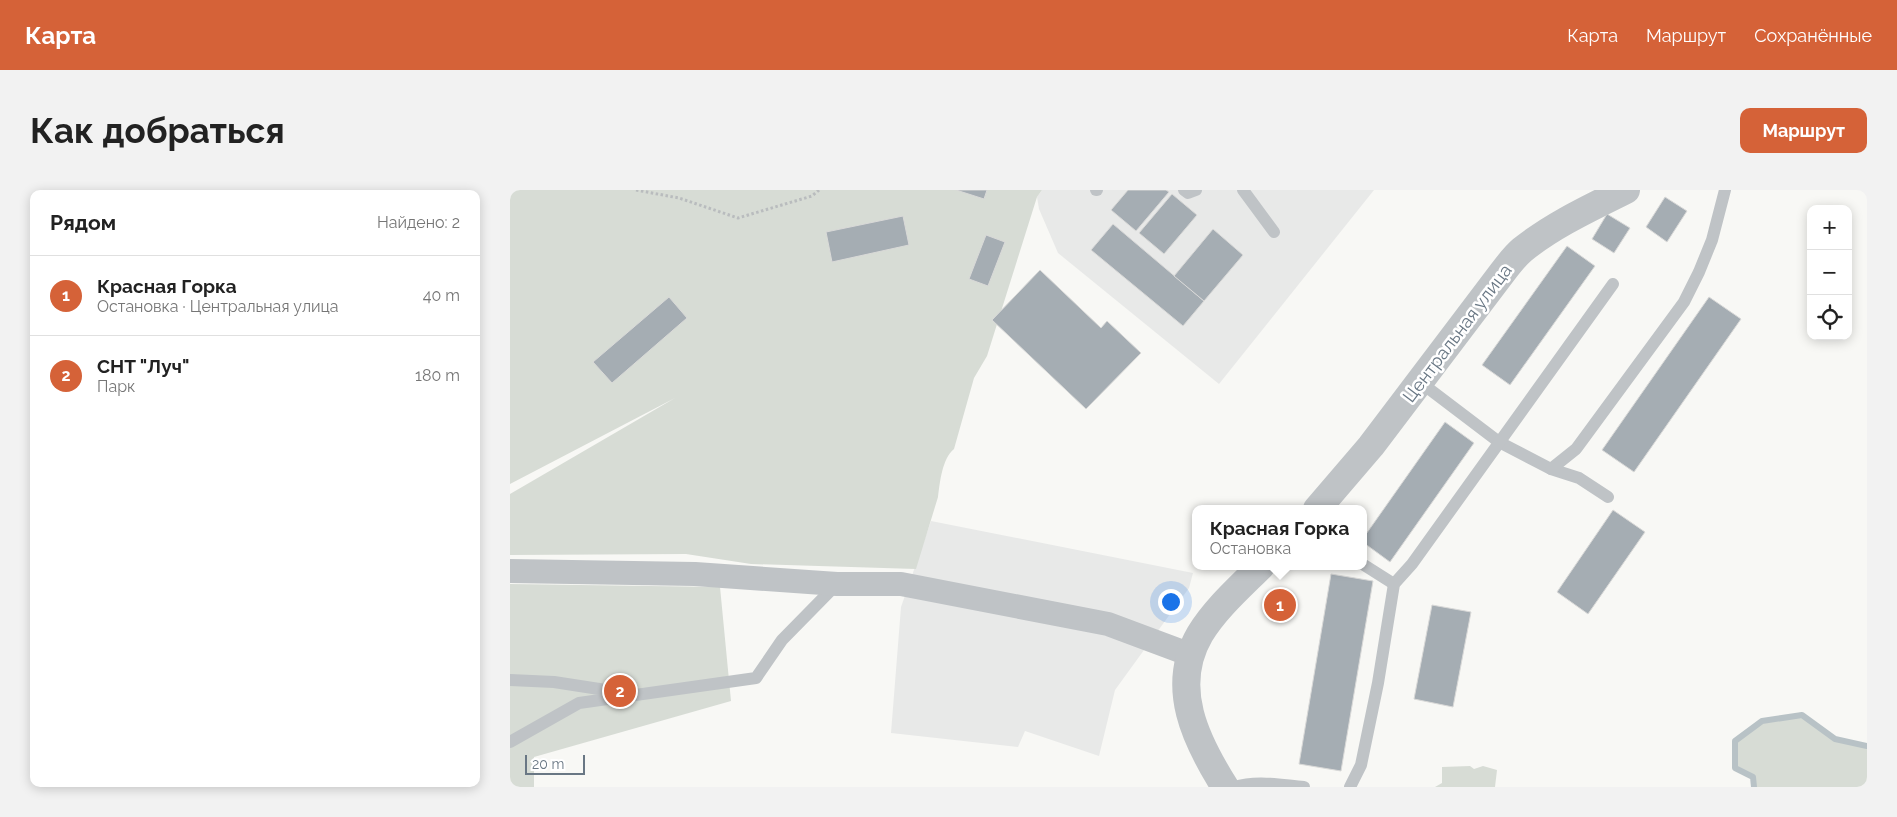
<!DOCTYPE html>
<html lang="ru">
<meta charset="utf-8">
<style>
:root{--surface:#fff;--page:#f2f2f2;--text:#222;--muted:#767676;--line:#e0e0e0;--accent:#d56238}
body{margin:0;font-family:Raleway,sans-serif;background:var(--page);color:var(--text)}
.controls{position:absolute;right:15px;top:15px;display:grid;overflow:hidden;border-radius:10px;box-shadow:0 2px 12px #0003}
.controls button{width:45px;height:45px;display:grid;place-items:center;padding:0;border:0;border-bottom:1px solid var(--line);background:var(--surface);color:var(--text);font:25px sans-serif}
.scale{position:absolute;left:15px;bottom:12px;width:60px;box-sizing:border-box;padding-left:5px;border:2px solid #697784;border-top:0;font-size:14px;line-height:18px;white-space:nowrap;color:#697784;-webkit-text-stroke:4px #fff;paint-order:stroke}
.you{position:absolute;left:660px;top:411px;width:18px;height:18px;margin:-12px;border:4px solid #fff;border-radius:50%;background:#1a73e8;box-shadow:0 0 0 8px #1a73e833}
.badge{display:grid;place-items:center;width:32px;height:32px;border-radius:50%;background:var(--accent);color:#fff;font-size:16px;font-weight:700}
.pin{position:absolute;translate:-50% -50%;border:2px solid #fff;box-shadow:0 1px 5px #0006}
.popup{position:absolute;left:682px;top:315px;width:175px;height:65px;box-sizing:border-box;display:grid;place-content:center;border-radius:10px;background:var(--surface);filter:drop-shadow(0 1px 4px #0005);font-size:16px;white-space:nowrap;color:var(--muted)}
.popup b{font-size:19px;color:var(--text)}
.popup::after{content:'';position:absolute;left:50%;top:100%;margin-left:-10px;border:10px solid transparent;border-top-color:var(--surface)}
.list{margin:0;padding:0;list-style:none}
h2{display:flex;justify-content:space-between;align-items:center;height:65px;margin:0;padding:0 20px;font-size:21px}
h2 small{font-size:16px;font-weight:400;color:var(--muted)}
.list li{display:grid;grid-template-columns:32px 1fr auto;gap:15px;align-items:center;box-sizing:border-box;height:80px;padding:0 20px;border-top:1px solid var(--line)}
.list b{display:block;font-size:19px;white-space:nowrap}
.list p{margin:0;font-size:16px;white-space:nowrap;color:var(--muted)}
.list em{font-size:16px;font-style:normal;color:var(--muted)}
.icon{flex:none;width:28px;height:28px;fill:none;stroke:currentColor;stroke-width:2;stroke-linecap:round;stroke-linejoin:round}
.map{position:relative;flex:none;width:1357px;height:597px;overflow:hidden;border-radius:10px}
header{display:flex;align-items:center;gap:30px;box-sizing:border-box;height:70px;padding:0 25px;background:var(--accent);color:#fff}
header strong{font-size:24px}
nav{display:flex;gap:28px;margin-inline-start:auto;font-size:18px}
.intro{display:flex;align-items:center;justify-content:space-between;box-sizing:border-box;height:120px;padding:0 30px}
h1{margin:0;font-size:35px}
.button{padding:12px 22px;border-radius:10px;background:var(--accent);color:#fff;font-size:18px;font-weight:700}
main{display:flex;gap:30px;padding:0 30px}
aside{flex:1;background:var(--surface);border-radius:10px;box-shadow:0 2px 12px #0003}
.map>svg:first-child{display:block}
.built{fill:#e8e9e8}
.green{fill:#d7dcd5}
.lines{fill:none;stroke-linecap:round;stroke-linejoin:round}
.stream{stroke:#b8c2c6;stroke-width:6}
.building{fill:#a5adb3;stroke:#d9d9d8}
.path{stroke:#b9bcbe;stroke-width:3;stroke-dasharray:2.5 2.5;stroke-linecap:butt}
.service{stroke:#bfc3c6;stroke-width:12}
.minor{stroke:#bfc3c6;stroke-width:24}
.tertiary{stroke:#bfc3c6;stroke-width:28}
.labels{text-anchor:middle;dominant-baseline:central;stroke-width:5;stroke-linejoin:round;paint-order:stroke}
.street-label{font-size:18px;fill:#697784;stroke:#fff}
</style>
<header>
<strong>Карта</strong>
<nav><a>Карта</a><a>Маршрут</a><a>Сохранённые</a></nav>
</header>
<div class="intro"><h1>Как добраться</h1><a class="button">Маршрут</a></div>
<main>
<aside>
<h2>Рядом<small>Найдено: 2</small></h2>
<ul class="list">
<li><span class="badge">1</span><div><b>Красная Горка</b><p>Остановка · Центральная улица</p></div><em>40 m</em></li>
<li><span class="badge">2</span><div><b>СНТ &quot;Луч&quot;</b><p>Парк</p></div><em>180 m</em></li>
</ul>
</aside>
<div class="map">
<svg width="1357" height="597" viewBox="0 0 1357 597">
<rect width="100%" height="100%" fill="#f8f8f5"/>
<g class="built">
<path d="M532 0H864L709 194 548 63 529 19 527 7Z"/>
<path d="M421 331 683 383 679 398 605 500 589 566 515 541 508 557 381 543 391 417Z"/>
</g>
<g class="green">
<path d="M0 0H532L527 7 477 166 464 188 444 259C432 269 430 292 428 307L406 379 241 374 176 364 0 365V304L165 208 0 294Z"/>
<path d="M0 394 210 397 221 511 24 567V597H0Z"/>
<path d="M1292 525 1325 549 1357 556V597H1244L1243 587 1225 578V551L1252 531Z"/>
<path d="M960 576 964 579 973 576 987 580 985 597H925L932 593V577Z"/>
</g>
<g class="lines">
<path class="stream" d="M1244 597 1243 587 1225 578V551L1252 531 1292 525 1325 549 1357 556"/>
</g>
<g class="building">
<path d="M446 0H477L474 9Z"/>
<path d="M618 0H656L659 2 626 41 601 20Z"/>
<path d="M662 4 687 25 654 64 629 43Z"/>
<path d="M1155 7 1177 21 1157 52 1136 37Z"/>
<path d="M1097 24 1120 38 1104 63 1082 49Z"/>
<path d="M393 26 399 55 322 72 316 42Z"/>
<path d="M603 34 694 111 673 136 581 60Z"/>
<path d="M703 39 733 65 694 111 664 86Z"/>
<path d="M476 45 495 52 478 96 459 89Z"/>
<path d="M1057 56 1085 76 1000 195 972 175Z"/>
<path d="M530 80 591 138 597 131 631 163 576 219 482 130Z"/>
<path d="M159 107 177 128 102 193 83 172Z"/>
<path d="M1199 107 1231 129 1124 282 1092 260Z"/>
<path d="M935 232 964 253 880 372 854 353V347Z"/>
<path d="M1103 320 1135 342 1078 424 1047 402Z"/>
<path d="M821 384 863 391 831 581 789 574Z"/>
<path d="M922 415 961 422 943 517 904 509Z"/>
</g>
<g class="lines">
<path class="path" d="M126 0 169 8 228 28 302 6 309 0"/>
<g class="service">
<path d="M586 0H587"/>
<path d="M674 0 678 3 686 0"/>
<path d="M733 0 764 42"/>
<path d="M910 192 989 252 1041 279 1069 288 1098 307"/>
<path d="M1041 279 1066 259 1174 112 1189 82 1202 50 1215 0"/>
<path d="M854 375 884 394"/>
<path d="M0 490 44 492 115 503"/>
<path d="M0 552 69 513 246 488 272 450 327 394"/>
<path d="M724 597C747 590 770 595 794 597"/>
<path d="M840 597 851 575 868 493 884 394 902 374 1103 94"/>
</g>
<path class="minor" d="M0 381 185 384 327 394H391L598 434 681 465"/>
<g class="tertiary">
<path d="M807 319 861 256 992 83C998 75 1005 66 1012 60 1043 35 1080 18 1116 0"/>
<path d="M715 597C686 551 659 497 690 444 706 418 730 397 751 376"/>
</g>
</g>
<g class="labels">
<g class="street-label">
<text transform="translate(947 143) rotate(-53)">Центральная улица</text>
</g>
</g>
</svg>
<div class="controls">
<button>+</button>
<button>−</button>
<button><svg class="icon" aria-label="locate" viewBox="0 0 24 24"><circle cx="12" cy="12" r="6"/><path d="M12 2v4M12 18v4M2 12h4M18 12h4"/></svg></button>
</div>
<div class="scale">20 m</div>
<div class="you"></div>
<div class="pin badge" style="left:770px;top:415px">1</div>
<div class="popup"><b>Красная Горка</b>Остановка</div>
<div class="pin badge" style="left:110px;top:501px">2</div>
</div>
</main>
